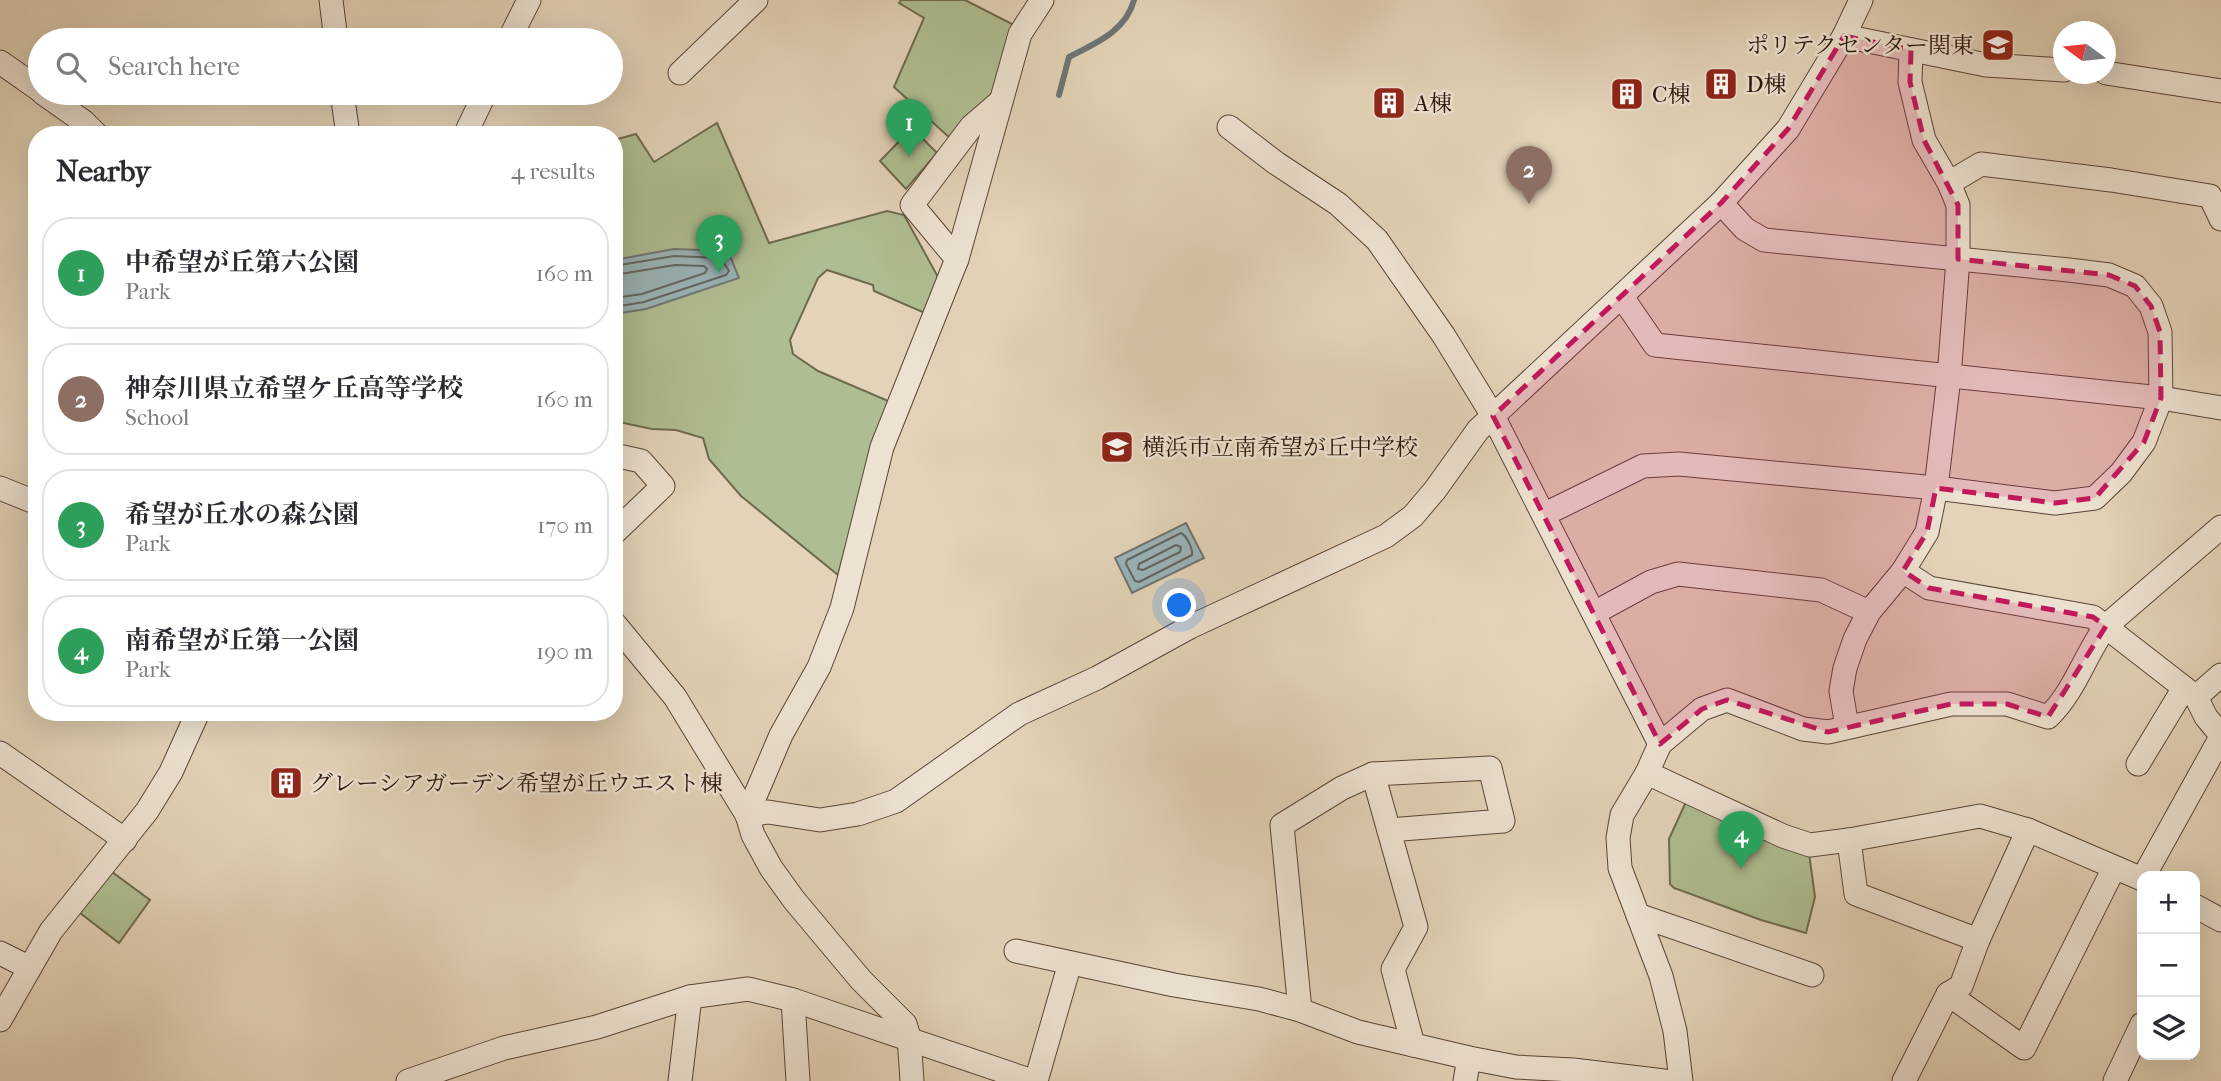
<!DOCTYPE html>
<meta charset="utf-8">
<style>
:root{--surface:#fff;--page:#f7f7f7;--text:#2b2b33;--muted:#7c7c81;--line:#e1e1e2;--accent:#2563eb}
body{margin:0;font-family:"IM FELL French Canon","Noto Serif JP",serif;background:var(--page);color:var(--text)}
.controls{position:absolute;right:21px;bottom:21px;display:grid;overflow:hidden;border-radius:14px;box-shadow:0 7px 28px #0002}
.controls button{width:63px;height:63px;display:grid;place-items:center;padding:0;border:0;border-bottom:2px solid var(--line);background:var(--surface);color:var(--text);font:35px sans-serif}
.compass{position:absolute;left:2053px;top:21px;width:63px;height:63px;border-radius:50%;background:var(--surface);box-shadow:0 7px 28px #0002;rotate:285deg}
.you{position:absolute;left:1180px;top:606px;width:24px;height:24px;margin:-18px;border:5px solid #fff;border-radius:50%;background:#1a73e8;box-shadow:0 0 0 10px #1a73e833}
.badge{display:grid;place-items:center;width:46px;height:46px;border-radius:50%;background:var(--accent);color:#fff;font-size:23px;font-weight:700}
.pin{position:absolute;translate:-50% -58px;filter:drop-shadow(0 2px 4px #0008)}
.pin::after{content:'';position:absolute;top:37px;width:24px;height:21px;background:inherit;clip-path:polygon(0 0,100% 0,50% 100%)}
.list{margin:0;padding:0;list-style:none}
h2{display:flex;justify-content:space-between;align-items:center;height:91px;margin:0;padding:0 28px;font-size:30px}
h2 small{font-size:23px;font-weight:400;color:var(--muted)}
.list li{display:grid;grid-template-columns:46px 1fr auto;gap:21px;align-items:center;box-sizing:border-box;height:112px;margin:0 14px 14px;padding:0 14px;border:2px solid var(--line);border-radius:28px}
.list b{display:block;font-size:26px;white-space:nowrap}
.list p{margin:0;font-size:23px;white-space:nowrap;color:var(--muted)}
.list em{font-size:23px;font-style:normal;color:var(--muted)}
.icon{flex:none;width:38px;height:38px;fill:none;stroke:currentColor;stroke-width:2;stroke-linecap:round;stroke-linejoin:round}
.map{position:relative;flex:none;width:2221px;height:1081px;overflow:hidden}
.search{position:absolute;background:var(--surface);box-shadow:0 7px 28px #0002;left:28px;top:28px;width:595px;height:77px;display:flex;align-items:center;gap:18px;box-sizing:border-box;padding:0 24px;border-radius:38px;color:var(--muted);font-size:26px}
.panel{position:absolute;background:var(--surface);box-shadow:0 7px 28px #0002;left:28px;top:126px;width:595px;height:595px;border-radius:28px}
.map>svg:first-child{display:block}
.green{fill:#afbe92;stroke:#6e6a4e;stroke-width:2}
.water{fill:#9ab5ba;stroke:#6e7574;stroke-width:2}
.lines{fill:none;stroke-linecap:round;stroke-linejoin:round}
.shore{stroke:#636562;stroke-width:2}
.stream{stroke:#6e7574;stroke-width:6}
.minor-casing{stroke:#5a4436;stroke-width:25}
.minor{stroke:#ede2d1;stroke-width:23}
.marked{fill:#c2185b;fill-opacity:0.2;stroke:#c2185b;stroke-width:5;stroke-dasharray:14 9;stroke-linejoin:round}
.labels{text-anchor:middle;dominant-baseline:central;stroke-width:5;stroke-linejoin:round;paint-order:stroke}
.poi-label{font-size:23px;fill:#2c150b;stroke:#ede2d1;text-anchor:start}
</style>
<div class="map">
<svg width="2221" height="1081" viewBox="0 0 2221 1081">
<rect width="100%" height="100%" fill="#e3d3b8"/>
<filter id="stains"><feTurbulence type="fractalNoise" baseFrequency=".00286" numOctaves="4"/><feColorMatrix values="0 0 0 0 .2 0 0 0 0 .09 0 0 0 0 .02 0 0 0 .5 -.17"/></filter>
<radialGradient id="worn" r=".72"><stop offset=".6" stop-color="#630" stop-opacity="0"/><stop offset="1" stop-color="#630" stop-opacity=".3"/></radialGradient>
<g class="green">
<path d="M901 0H965L1014 25 988 108 952 140 894 87 924 18 899 3Z"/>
<path d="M717 123 769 243 887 211 904 215 938 277 927 314 874 291 873 285 827 270 818 278 790 340 793 354 818 371 893 403 866 472 838 575 741 496 709 459 703 438 676 430 652 429 614 421V140L636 134 654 162Z"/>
<path d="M912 128 937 153 906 189 880 161Z"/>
<path d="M1689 801 1809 853 1815 897 1806 933 1761 920 1674 888 1670 884 1669 839 1685 804Z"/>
<path d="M108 869 150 900 119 943 75 909Z"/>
</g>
<g class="water">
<path d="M674 249 728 251 739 278 646 309 614 314V260Z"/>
<path d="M1186 523 1204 558 1132 593 1115 558Z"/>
</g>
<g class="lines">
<g class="shore">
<path d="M614 266 674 256 721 258 729 271 726 275 644 302 614 307"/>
<path d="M614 275 675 265 704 266 707 269 705 273 642 294 614 298"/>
<path d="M1181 533C1187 536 1193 549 1192 555L1139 582 1135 581 1126 564 1127 560Z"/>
<path d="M1176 545 1181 547 1180 552 1143 570 1138 569 1139 564Z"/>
</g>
<path class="stream" d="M1059 95 1069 57C1096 43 1126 31 1134 0"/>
<defs>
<g id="minor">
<path d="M331 0 336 40"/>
<path d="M1844 36 1986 65 2064 70"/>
<path d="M509 40 529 0"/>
<path d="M0 62 40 90"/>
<path d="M680 73 756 0"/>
<path d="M2106 73 2221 91"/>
<path d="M43 93 84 122 97 135"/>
<path d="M342 93 348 135"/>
<path d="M1229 127 1276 163 1338 204 1377 240 1444 336 1493 416 1660 744"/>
<path d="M465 135 485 93"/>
<path d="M1949 183 1981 164 2111 180 2210 196 2221 219"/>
<path d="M957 259 912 205 971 127 1001 101"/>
<path d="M1622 297 1655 345 2161 398 2221 408"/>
<path d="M614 455 641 461 663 486 614 533"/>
<path d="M0 488 37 503"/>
<path d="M1545 514 1643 466 1679 464 1936 488 2055 503 2095 498 2121 473 2144 442 2161 398 2160 332 2151 306 2135 286 2109 275 2069 270 1764 240 1745 229 1721 203"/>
<path d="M1903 571 1929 588 2093 617 2196 697 2206 717 2221 735"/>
<path d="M1594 613 1651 582 1678 574 1821 590 1869 612"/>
<path d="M614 623 675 697 747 815 753 835 771 868 794 900 861 980 905 1024 909 1037 912 1081"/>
<path d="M2196 697 2221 675"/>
<path d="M1847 727 1841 691 1845 668 1855 639 1869 612 1903 571 1927 532 1936 488 1949 377 1958 259V205L1949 183 1924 140 1910 82 1911 50"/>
<path d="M0 753 125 840"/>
<path d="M2138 764 2184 688"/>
<path d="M1647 773 1783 836 1810 845 1849 840 1980 816 2028 830 2142 879"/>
<path d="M1373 774 1416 927 1393 969 1413 1045"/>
<path d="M747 815 768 812 820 820 858 814 896 801 1019 714 1097 678 1190 627 1386 536 1413 516 1435 490 1478 430 1721 203 1788 129 1844 36 1861 0"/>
<path d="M747 815 781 735 819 667 842 608 882 447 957 259 1020 34 1042 0"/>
<path d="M1849 840 1856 894 1978 940"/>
<path d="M2144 876 2221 737"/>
<path d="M2195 906 2221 920"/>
<path d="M1638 915 1812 975"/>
<path d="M1016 951 1174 985 1259 999 1300 1010 1358 1032 1469 1058 1516 1067 1573 1070 1664 1081"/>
<path d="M0 953 28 967"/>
<path d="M1948 994 2024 1048 2114 868"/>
<path d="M793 1000 798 1081"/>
<path d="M1300 1010 1282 825 1342 788 1373 774 1490 768 1503 821 1389 830"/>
<path d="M0 1020 51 931 147 811 171 772 198 712"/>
<path d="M408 1081 504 1048 597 1027 690 997 748 989 793 1000 1032 1081"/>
<path d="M680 1081 690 997"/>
<path d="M1036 1081 1070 963"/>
<path d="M1465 1081 1469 1058"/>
<path d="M1681 1081 1675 1031 1661 976 1620 868 1618 838 1622 815 1647 773 1660 744 1702 709 1727 700 1803 729 1828 732 1951 704H2007L2048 717C2074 693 2085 655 2106 626L2221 527"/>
<path d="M1904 1081 1948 994 1961 986 1978 940 2028 830"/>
<path d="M2115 1081 2142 1024"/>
</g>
</defs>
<use href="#minor" class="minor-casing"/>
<use href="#minor" class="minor"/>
</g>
<path class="marked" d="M1844 36 1911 50 1910 82 1924 140 1958 205V259L2109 275 2135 286 2151 306 2160 332 2161 398 2144 442 2095 498 2055 503 1936 488 1927 532 1903 571 1929 588 2093 617 2106 626 2048 717 2007 704H1951L1828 732 1727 700 1702 709 1660 744 1493 416 1721 203 1788 129Z"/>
<defs>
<symbol id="school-square" viewBox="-11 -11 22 22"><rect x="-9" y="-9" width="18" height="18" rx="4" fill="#8f2418" stroke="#ede2d1"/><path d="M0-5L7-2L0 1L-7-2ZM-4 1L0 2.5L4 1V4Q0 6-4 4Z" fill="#fff"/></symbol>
<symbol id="building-square" viewBox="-11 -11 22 22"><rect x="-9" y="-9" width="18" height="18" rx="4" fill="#8f2418" stroke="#ede2d1"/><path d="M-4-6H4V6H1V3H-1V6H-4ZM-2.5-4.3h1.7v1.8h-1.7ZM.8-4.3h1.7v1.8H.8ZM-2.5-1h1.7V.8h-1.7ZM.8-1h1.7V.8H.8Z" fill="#fff"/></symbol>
</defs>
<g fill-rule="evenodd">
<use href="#school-square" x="1979" y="26" width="38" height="38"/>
<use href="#building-square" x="1702" y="65" width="38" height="38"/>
<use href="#building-square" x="1608" y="75" width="38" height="38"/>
<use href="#building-square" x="1370" y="84" width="38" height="38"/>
<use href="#school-square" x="1098" y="428" width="38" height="38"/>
<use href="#building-square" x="267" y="764" width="38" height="38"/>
</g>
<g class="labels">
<g class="poi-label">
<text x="1974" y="45" text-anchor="end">ポリテクセンター関東</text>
<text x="1746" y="84">D棟</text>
<text x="1652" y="94">C棟</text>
<text x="1414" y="103">A棟</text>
<text x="1142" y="447">横浜市立南希望が丘中学校</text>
<text x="310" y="783">グレーシアガーデン希望が丘ウエスト棟</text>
</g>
</g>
<rect width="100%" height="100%" filter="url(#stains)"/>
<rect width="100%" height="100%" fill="url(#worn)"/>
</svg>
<div class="controls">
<button>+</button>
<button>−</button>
<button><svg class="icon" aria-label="layers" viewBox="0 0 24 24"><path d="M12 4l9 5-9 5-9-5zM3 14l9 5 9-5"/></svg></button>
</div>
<svg class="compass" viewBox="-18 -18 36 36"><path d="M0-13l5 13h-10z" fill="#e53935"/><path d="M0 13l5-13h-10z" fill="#7c7c81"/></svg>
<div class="you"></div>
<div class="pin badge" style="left:909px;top:157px;background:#2e9e5b">1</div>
<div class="pin badge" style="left:1529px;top:204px;background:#8d6e63">2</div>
<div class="pin badge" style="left:719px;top:273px;background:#2e9e5b">3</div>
<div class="pin badge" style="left:1741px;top:869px;background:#2e9e5b">4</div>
<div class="search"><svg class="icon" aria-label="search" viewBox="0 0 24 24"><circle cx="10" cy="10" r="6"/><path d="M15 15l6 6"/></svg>Search here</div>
<section class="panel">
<h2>Nearby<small>4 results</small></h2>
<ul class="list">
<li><span class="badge" style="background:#2e9e5b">1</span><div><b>中希望が丘第六公園</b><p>Park</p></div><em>160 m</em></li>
<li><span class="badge" style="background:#8d6e63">2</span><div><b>神奈川県立希望ケ丘高等学校</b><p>School</p></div><em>160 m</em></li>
<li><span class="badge" style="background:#2e9e5b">3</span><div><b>希望が丘水の森公園</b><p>Park</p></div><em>170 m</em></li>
<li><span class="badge" style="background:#2e9e5b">4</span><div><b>南希望が丘第一公園</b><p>Park</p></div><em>190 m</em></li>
</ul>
</section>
</div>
